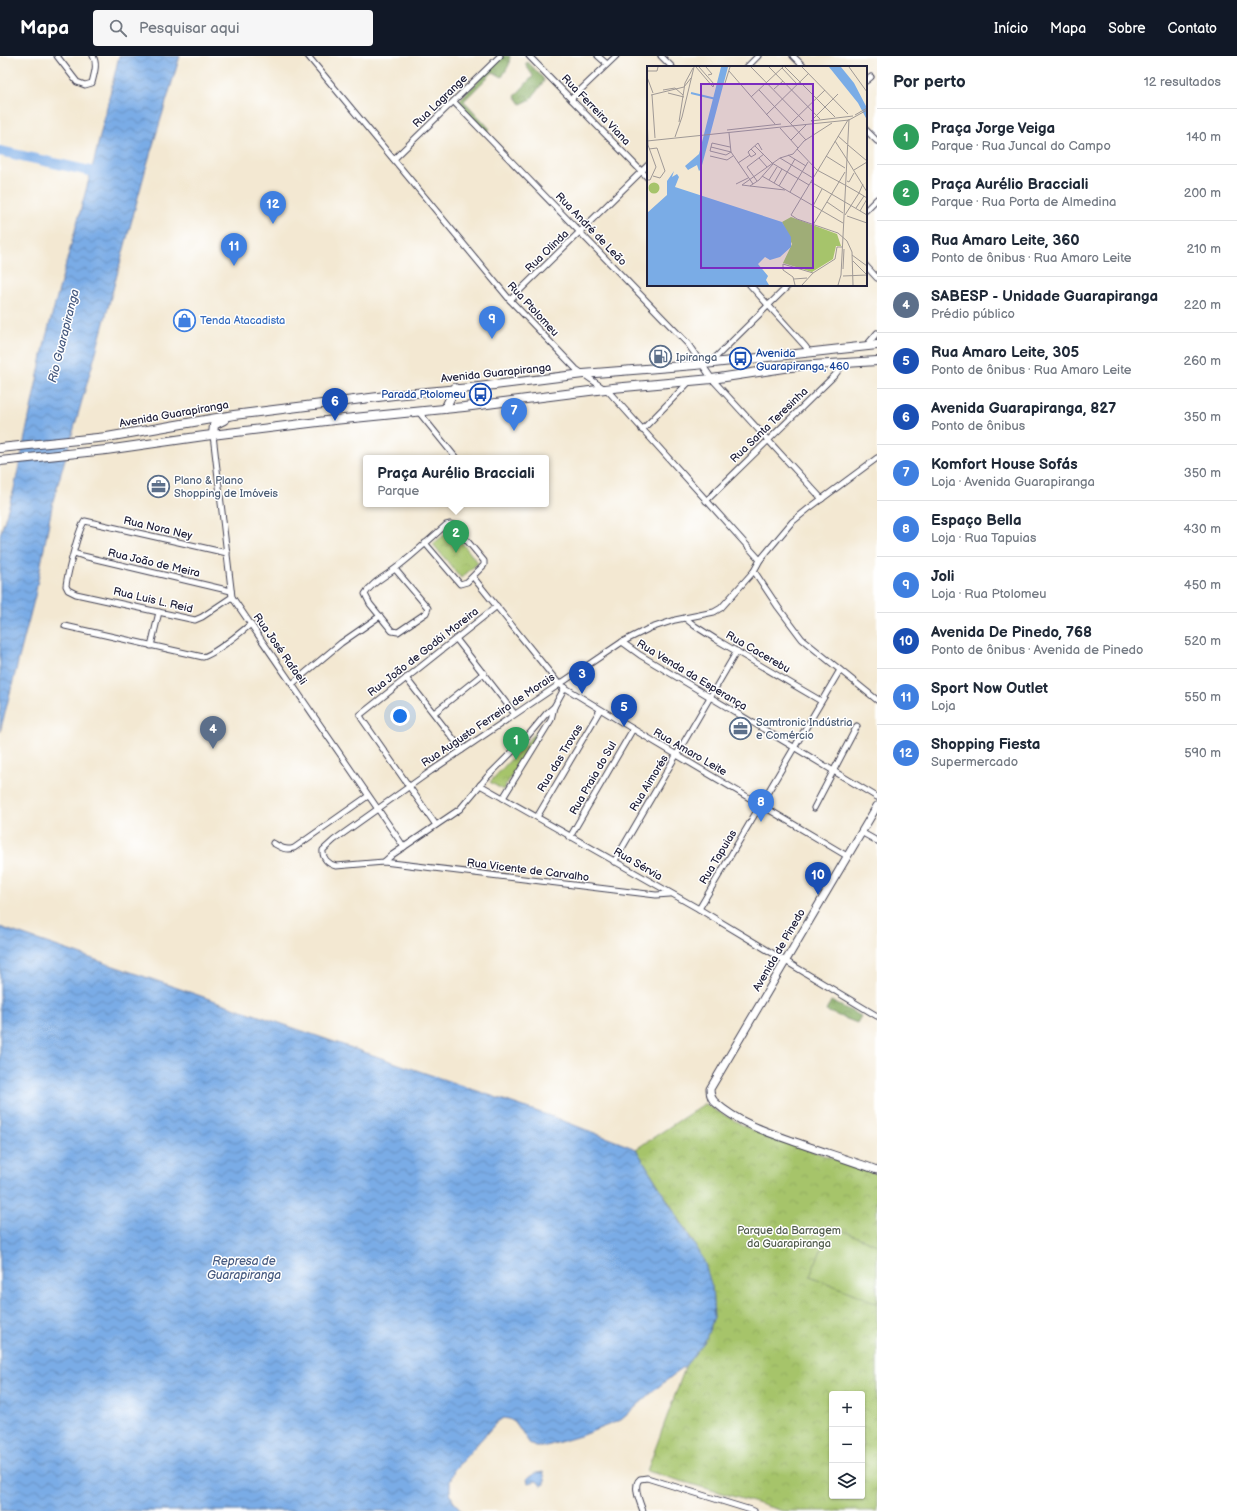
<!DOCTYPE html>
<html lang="pt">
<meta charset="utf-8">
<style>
:root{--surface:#fff;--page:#f6f6f7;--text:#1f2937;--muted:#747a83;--line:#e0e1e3;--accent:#111827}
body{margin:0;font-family:"Balsamiq Sans",sans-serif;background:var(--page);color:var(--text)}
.controls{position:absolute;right:12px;bottom:12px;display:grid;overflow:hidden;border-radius:4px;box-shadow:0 1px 3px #0004}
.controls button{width:36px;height:36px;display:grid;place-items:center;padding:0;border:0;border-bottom:1px solid var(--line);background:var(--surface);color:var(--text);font:20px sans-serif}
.you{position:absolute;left:400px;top:660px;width:14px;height:14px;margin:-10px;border:3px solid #fff;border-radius:50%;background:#1a73e8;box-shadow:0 0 0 6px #1a73e833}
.badge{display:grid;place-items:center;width:26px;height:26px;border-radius:50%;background:var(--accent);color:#fff;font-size:13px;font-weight:700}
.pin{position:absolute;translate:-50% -33px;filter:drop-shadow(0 1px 2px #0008)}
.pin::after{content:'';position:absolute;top:21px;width:14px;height:12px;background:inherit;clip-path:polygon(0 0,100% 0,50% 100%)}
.popup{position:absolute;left:363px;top:399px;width:186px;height:52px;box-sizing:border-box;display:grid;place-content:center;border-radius:4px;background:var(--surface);filter:drop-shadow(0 1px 3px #0005);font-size:13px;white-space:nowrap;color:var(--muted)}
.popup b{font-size:15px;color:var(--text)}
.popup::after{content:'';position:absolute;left:50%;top:100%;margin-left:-8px;border:8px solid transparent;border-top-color:var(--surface)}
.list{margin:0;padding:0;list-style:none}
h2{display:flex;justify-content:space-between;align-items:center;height:52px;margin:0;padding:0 16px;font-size:17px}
h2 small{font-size:13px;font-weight:400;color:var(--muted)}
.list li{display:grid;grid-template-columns:26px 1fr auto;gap:12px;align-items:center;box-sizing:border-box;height:56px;padding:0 16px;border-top:1px solid var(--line)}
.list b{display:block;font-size:15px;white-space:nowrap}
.list p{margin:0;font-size:13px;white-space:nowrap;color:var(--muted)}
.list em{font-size:13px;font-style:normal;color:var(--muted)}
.icon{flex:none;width:22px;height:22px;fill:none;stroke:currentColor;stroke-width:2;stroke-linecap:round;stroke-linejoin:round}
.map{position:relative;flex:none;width:877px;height:1455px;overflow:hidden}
header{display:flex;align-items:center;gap:24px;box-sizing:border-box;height:56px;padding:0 20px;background:var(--accent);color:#fff}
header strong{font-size:19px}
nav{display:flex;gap:22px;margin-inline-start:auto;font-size:14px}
.search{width:280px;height:36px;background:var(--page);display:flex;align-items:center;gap:10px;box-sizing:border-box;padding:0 14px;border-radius:4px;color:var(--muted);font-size:15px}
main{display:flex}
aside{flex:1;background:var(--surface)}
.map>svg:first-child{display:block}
.forest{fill:url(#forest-crowns);stroke:#53664d}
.park{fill:url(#park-crowns);stroke:#647353;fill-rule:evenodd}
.pitch{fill:#a6c46b;stroke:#647353}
.water{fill:url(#water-waves);stroke:#4e6790}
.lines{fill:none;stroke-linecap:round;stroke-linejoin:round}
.river{stroke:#7aace6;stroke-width:10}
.street-casing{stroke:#414052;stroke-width:7}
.secondary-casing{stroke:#414052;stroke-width:9}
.primary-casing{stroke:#414052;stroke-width:10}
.street{stroke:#fff;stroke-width:5}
.secondary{stroke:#fff;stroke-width:7}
.primary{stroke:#fff;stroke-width:8}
.labels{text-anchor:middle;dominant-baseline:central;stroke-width:3;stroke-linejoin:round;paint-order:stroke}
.street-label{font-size:11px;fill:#22223b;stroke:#fff}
.shop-label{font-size:11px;fill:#366cbe;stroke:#fff;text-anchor:start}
.transit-label{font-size:11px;fill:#164399;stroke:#fff;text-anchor:start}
.service-label{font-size:11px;fill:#4e5e75;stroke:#fff;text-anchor:start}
.park-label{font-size:11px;fill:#505b4c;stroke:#fff}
.water-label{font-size:12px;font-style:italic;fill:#45597f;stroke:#fff}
.inset-river{fill:none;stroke:#7aace6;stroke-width:2}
.inset-road{fill:none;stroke:#9f9996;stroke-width:1}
.view{fill:#7b2cbf;fill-opacity:0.15;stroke:#7b2cbf;stroke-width:2}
.inset-edge{fill:none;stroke:#22223b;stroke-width:2}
</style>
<header>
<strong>Mapa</strong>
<div class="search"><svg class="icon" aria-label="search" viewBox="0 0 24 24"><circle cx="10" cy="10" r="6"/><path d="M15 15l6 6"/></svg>Pesquisar aqui</div>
<nav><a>Início</a><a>Mapa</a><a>Sobre</a><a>Contato</a></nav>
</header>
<main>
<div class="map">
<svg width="877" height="1455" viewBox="0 0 877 1455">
<defs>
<pattern id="forest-crowns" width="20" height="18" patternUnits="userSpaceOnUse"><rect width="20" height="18" fill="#84aa5f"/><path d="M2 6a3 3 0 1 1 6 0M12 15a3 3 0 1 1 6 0" fill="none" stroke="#6c8a50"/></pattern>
<pattern id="park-crowns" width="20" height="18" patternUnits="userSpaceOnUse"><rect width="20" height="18" fill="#a6c46b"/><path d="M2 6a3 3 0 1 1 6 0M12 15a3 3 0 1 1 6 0" fill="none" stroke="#8fa85e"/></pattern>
<pattern id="water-waves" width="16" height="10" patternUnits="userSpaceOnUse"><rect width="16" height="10" fill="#7aace6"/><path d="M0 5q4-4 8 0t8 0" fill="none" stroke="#648cbc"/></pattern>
</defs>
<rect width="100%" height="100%" fill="#fff"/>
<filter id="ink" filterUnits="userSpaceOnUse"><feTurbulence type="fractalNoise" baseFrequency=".025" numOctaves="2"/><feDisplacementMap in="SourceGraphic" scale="8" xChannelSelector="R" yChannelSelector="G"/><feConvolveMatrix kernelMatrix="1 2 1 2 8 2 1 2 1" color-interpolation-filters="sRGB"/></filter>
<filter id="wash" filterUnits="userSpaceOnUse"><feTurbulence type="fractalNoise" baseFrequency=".012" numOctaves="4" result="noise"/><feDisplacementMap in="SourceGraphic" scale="16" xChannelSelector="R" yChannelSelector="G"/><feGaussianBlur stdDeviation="0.9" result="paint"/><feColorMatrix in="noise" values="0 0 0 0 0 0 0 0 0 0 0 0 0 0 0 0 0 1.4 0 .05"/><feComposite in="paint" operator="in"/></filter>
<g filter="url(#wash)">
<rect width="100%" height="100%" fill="#f3e8d2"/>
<g class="forest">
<path d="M503 0H510L509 9 502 21 493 16 464 45 490 73 487 76 457 46Z"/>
<path d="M528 6 543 22 544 25 531 43 521 48 515 40 533 20 525 8Z"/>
<path d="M831 945 861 960 857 967 826 955Z"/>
</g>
<g class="park">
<path d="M451 473 478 507 461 522 433 488Z"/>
<path d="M540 672 503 734 490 726Z"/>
<path d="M704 1048 750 1073 877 1118V1455H783L647 1415 686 1309 705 1285 714 1261 712 1231 693 1185 636 1093ZM832 1338H862V1440H832Z"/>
</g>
<path class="pitch" d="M831 1170 877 1189V1247L810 1220Z"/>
<g class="water">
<path d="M119 0H180L146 112 96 296 53 445 35 540 0 676V479L14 433 46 281 95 101Z"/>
<path d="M0 871 553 1061 636 1093 704 1205 712 1231 714 1261 705 1285 686 1309 657 1332 621 1364 580 1380 543 1391H535L530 1388 516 1367 509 1363 503 1362 496 1367 454 1414 450 1425V1437L453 1445 462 1455H0Z"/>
<path d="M543 1416 545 1422V1428L541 1430 537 1425 528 1427 527 1422 536 1417Z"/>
</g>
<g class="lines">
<path class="river" d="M0 95 103 118"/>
</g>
</g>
<g filter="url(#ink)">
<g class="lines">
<defs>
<g id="street">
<path d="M57 0 77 26 85 29 92 27C94 18 98 8 93 0"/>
<path d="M308 0 510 244 576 313 609 336 760 504"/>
<path d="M529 0 648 122"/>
<path d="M598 0 607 8"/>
<path d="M661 0 672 11"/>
<path d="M793 0 804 11"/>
<path d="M747 11 758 0"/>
<path d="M866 25 871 21"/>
<path d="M571 43 616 0"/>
<path d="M454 46 688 288 712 323 822 443"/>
<path d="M866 74 877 85"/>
<path d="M394 103 500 0"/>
<path d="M866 154 877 143"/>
<path d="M866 210 877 222"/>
<path d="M750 229 805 290 810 297"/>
<path d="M510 244 648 109"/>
<path d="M866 290 877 277"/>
<path d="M710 307 789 229"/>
<path d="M418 355 456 402"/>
<path d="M642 374 690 325"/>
<path d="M213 379 232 541 404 791"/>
<path d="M706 445 835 319 844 307"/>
<path d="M74 497 83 500 231 535"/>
<path d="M227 497 85 465C79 470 67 520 66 530L68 534 76 538 195 564 202 561 232 541"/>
<path d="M395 513 428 552 426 557 398 576 392 575 370 548 365 538C372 526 385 521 396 512 413 499 429 484 446 469L450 468 454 469 484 505V509L467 526 460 528 425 487"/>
<path d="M754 515 778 551 802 583 877 644"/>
<path d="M473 521 559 628 633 673 847 800"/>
<path d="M685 562 695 570 717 584 821 645"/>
<path d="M65 570 203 601C215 598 241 576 251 568"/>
<path d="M457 584 514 657"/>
<path d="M622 586 640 599 877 741"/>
<path d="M151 590 159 556"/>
<path d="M406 622 462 694"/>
<path d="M292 628 341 587 380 560"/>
<path d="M565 631 554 651 546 658 526 682 487 721 460 753 392 799 384 806 336 810C328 808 322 802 323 794L334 784 431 715 622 586 648 573 675 564 714 556 721 552 754 515 760 504 792 466 808 453 877 402"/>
<path d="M434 657 484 617"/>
<path d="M480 729 699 853 877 960"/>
<path d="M503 742 551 664 554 651"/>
<path d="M814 752 857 670"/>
<path d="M537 761 600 654"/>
<path d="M436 769 362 663 360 659 497 550"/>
<path d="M861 776 877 785"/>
<path d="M570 781 633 673"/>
<path d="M273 787C280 791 285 795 294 792L368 740"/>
<path d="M384 806 656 839 670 838"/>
<path d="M614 806 737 595"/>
<path d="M699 853 840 614"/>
<path d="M643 1455C640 1447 632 1429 640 1423L647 1422 754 1455"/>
</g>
<path id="secondary" d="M877 750 710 1033C710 1039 712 1044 716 1047 739 1068 773 1078 801 1088 827 1097 852 1105 877 1114"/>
<g id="primary">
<path d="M445 353 455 332"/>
<path d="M213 379 214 369 224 364"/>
<path d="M0 392 107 381 234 359 394 339 470 332 583 318 695 309 877 289"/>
<path d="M0 405 106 394 204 380 334 364 464 351 613 332 712 323 798 310 877 305"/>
</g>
</defs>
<use href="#street" class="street-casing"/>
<use href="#secondary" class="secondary-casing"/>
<use href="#primary" class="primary-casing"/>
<use href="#street" class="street"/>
<use href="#secondary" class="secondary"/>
<use href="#primary" class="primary"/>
</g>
</g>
<defs>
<symbol id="shop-ring" viewBox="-11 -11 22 22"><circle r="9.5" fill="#fff" stroke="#3f7fe0" stroke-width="1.5"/><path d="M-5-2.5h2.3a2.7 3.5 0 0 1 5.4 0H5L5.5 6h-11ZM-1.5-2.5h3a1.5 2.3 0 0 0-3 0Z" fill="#3f7fe0"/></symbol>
<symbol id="fuel-ring" viewBox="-11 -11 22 22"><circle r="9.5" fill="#fff" stroke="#5c6f8a" stroke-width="1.5"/><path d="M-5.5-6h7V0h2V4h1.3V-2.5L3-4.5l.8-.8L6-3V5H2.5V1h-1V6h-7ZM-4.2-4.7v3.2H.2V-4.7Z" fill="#5c6f8a"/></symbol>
<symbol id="bus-ring" viewBox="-11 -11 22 22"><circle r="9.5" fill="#fff" stroke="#1a4fb4" stroke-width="1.5"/><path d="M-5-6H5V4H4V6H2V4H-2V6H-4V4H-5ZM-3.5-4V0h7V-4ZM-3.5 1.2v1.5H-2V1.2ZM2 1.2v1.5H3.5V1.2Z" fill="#1a4fb4"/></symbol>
<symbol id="office-ring" viewBox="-11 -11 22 22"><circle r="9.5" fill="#fff" stroke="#5c6f8a" stroke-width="1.5"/><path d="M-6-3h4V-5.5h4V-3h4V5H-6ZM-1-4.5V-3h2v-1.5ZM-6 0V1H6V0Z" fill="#5c6f8a"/></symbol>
</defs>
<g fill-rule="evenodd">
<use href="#shop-ring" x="172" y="252" width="25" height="25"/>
<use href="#fuel-ring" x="648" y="288" width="25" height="25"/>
<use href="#bus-ring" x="728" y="290" width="25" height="25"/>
<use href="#bus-ring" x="468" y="326" width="25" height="25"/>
<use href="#office-ring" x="146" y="418" width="25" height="25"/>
<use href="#office-ring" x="728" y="660" width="25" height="25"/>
</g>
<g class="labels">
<g class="street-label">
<text transform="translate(440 45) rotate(-44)">Rua Lagrange</text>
<text transform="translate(596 54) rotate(46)">Rua Ferreira Viana</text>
<text transform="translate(591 173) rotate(46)">Rua André de Leão</text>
<text transform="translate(547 195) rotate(-44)">Rua Olinda</text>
<text transform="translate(533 253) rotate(47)">Rua Ptolomeu</text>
<text transform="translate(496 317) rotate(-6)">Avenida Guarapiranga</text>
<text transform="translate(174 358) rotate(-10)">Avenida Guarapiranga</text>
<text transform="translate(769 369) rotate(-44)">Rua Santa Teresinha</text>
<text transform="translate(158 472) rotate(13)">Rua Nora Ney</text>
<text transform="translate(154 507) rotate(13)">Rua João de Meira</text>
<text transform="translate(153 544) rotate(13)">Rua Luis L. Reid</text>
<text transform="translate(280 593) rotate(55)">Rua José Rafaeli</text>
<text transform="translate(423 596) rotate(-38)">Rua João de Godói Moreira</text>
<text transform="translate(758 596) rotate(30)">Rua Cacerebu</text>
<text transform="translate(692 619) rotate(31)">Rua Venda da Esperança</text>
<text transform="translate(488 664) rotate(-34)">Rua Augusto Ferreira de Morais</text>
<text transform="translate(690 696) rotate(30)">Rua Amaro Leite</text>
<text transform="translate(560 702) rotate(-59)">Rua das Trovas</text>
<text transform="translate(593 722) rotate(-60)">Rua Praia do Sul</text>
<text transform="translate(649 727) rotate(-59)">Rua Aimorés</text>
<text transform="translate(718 801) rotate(-59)">Rua Tapuias</text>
<text transform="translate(638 808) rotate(30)">Rua Sérvia</text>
<text transform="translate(528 814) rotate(7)">Rua Vicente de Carvalho</text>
<text transform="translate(779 894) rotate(-60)">Avenida de Pinedo</text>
</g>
<g class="shop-label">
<text x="200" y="264">Tenda Atacadista</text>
</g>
<g class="transit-label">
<text x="756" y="297">Avenida<tspan x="756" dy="13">Guarapiranga, 460</tspan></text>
<text x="466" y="338" text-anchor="end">Parada Ptolomeu</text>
</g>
<g class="service-label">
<text x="676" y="301">Ipiranga</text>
<text x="174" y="424">Plano &amp; Plano<tspan x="174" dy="13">Shopping de Imóveis</tspan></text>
<text x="756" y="666">Samtronic Indústria<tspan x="756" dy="13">e Comércio</tspan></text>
</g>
<g class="park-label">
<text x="789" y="1174">Parque da Barragem<tspan x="789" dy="13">da Guarapiranga</tspan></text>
</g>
<g class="water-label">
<text transform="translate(64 280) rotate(-76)">Rio Guarapiranga</text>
<text x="244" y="1205">Represa de<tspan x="244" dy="14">Guarapiranga</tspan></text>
</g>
</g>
<g transform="translate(647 10)">
<rect width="220" height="220" fill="#f3e8d2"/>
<path d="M144 151 190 168 194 180H189L186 193 165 206 136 197 145 178 135 156Z" fill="#a6c46b"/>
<path d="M1.5 122a5.5 5.5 0 1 1 11 0a5.5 5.5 0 1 1-11 0Z" fill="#a6c46b"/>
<path d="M74 1H81L54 103 52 105 50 99 41 104 38 100 52 88ZM182 1H194L207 17 220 42V54L211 37ZM27 105 25 111 30 108 32 111 28 121 135 156 144 171V181L133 191 123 194 118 191 111 198 121 210 119 214 122 219H0V147L20 129V115Z" fill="#7aace6"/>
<path class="inset-river" d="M44 27 69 33"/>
<path class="inset-road" d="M49 1 66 21 67 18 52 1M59 1 65 8 61 9M104 1 157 55M122 1 173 53M138 1 188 51M155 1 201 48M202 1 220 26M135 2 150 18M0 5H10L11 1M82 5 128 58M0 11 6 27M78 17 83 1M127 23 136 15M16 24 28 22 36 29M112 24 159 74M21 27 37 31M4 29 37 21 44 12M5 29 8 72M104 31 136 1M0 46 1 79 9 101 3 114H0M119 49 162 7M208 49 220 42M201 54 144 149 150 153 191 167 200 175 205 186 206 219M164 55 191 28M164 55 206 50M32 56 38 17 46 2M144 57 178 24M133 62 151 82M80 64 134 58M82 67 84 86 106 118M191 70 200 78M28 71 35 51 47 1M144 74 159 59M0 75 202 54 220 44M188 75 199 92M201 79 220 95M108 80 125 97 162 119M64 81 84 86M83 81 65 77 63 85 79 89 84 86M2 83 10 82 18 105 13 112 6 110M104 83 109 88 104 91 101 86 103 84 111 77 115 84M150 83 170 104 198 119M141 89 159 100M63 90 80 94 86 90M179 90 198 102M112 92 120 101M133 92 166 112M199 92 220 126M91 97 103 89M207 104 220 96M115 110 196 157M122 114 130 101M110 115 100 101 117 88M200 115 202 116 207 107M164 116 220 149M127 117 135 103M89 118 101 112M95 119 133 92 146 88 157 75 185 57M95 119 103 120 112 114 126 98M198 119 212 127 216 118M103 120 138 124M132 120 148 93M143 126 161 96M180 136 196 147M166 140 175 123M209 142 217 130M213 145 220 133M198 149 212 127 220 132M200 150 220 157M166 159 198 106M205 189 220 200M206 195 220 209M196 203 197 183M196 210 220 209M147 213 160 212M148 219 146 211 136 204V198L166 207M155 219 166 207 188 193 190 181H195M191 219 194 209 202 53"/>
<path class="view" d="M54 18H166V202H54Z"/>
<rect width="220" height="220" class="inset-edge"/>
</g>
</svg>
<div class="controls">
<button>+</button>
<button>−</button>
<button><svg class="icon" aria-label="layers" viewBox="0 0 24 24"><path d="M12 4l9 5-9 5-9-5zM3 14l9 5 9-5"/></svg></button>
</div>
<div class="you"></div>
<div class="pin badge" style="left:516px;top:704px;background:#2e9e5b">1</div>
<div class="pin badge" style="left:456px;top:497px;background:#2e9e5b">2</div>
<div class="popup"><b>Praça Aurélio Bracciali</b>Parque</div>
<div class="pin badge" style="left:582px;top:638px;background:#1a4fb4">3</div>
<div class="pin badge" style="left:213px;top:693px;background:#5c6f8a">4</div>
<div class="pin badge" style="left:624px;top:671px;background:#1a4fb4">5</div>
<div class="pin badge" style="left:335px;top:365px;background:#1a4fb4">6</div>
<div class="pin badge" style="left:514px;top:375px;background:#3f7fe0">7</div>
<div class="pin badge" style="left:761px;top:766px;background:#3f7fe0">8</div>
<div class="pin badge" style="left:492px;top:283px;background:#3f7fe0">9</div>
<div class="pin badge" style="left:818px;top:839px;background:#1a4fb4">10</div>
<div class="pin badge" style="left:234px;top:210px;background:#3f7fe0">11</div>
<div class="pin badge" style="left:273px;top:168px;background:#3f7fe0">12</div>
</div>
<aside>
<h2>Por perto<small>12 resultados</small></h2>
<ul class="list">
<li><span class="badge" style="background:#2e9e5b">1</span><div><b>Praça Jorge Veiga</b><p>Parque · Rua Juncal do Campo</p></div><em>140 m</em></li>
<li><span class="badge" style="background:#2e9e5b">2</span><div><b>Praça Aurélio Bracciali</b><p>Parque · Rua Porta de Almedina</p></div><em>200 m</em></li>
<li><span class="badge" style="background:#1a4fb4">3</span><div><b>Rua Amaro Leite, 360</b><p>Ponto de ônibus · Rua Amaro Leite</p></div><em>210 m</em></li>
<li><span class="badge" style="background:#5c6f8a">4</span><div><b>SABESP - Unidade Guarapiranga</b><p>Prédio público</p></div><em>220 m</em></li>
<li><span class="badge" style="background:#1a4fb4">5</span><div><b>Rua Amaro Leite, 305</b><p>Ponto de ônibus · Rua Amaro Leite</p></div><em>260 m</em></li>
<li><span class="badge" style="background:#1a4fb4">6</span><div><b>Avenida Guarapiranga, 827</b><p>Ponto de ônibus</p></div><em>350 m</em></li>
<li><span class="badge" style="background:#3f7fe0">7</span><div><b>Komfort House Sofás</b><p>Loja · Avenida Guarapiranga</p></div><em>350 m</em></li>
<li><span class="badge" style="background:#3f7fe0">8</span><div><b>Espaço Bella</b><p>Loja · Rua Tapuias</p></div><em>430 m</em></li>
<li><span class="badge" style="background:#3f7fe0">9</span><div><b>Joli</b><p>Loja · Rua Ptolomeu</p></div><em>450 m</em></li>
<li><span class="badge" style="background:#1a4fb4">10</span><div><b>Avenida De Pinedo, 768</b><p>Ponto de ônibus · Avenida de Pinedo</p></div><em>520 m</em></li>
<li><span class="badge" style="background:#3f7fe0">11</span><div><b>Sport Now Outlet</b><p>Loja</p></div><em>550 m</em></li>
<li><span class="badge" style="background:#3f7fe0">12</span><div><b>Shopping Fiesta</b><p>Supermercado</p></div><em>590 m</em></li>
</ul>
</aside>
</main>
